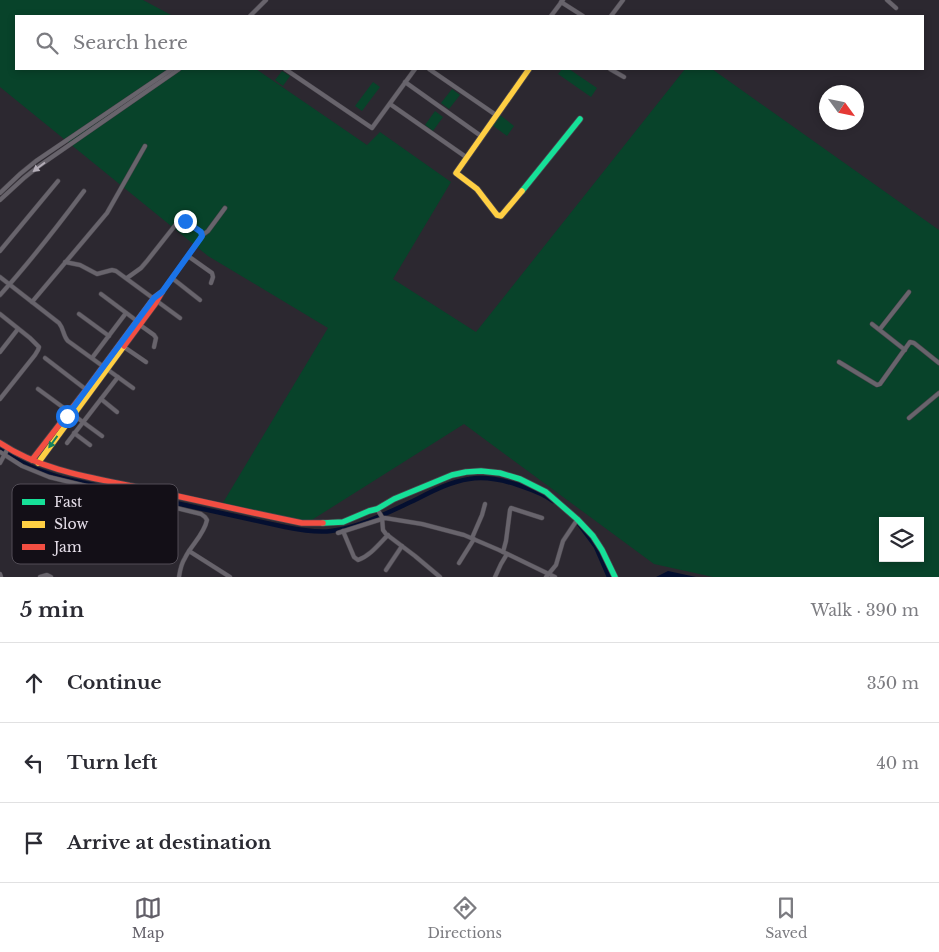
<!DOCTYPE html>
<meta charset="utf-8">
<style>
:root{--surface:#fff;--page:#f2f2f3;--text:#2b2b33;--muted:#7c7c81;--line:#e1e1e2;--accent:#625f68}
body{margin:0;font-family:"Libre Baskerville",serif;background:var(--page);color:var(--text)}
.controls{position:absolute;right:15px;bottom:15px;display:grid;overflow:hidden;border-radius:0px;box-shadow:0 2px 8px #0003}
.controls button{width:45px;height:45px;display:grid;place-items:center;padding:0;border:0;border-bottom:1px solid var(--line);background:var(--surface);color:var(--text);font:25px sans-serif}
.compass{position:absolute;left:819px;top:85px;width:45px;height:45px;border-radius:50%;background:var(--surface);box-shadow:0 2px 8px #0003;rotate:123deg}
.stop{position:absolute;width:15px;height:15px;margin:-11px;border:4px solid #1a73e8;border-radius:50%;background:#fff}
.stop.end{background:#1a73e8;border-color:#fff;box-shadow:0 1px 5px #0008}
.list{margin:0;padding:0;list-style:none}
h2{display:flex;justify-content:space-between;align-items:center;height:65px;margin:0;padding:0 20px;font-size:21px}
h2 small{font-size:16px;font-weight:400;color:var(--muted)}
.list li{display:grid;grid-template-columns:32px 1fr auto;gap:15px;align-items:center;box-sizing:border-box;height:80px;padding:0 20px;border-top:1px solid var(--line)}
.list b{display:block;font-size:19px;white-space:nowrap}
.list em{font-size:16px;font-style:normal;color:var(--muted)}
.icon{flex:none;width:28px;height:28px;fill:none;stroke:currentColor;stroke-width:2;stroke-linecap:round;stroke-linejoin:round}
.map{position:relative;flex:none;width:939px;height:577px;overflow:hidden}
.search{position:absolute;background:var(--surface);box-shadow:0 2px 8px #0003;left:15px;right:15px;top:15px;height:55px;display:flex;align-items:center;gap:12px;box-sizing:border-box;padding:0 18px;border-radius:0px;color:var(--muted);font-size:19px}
.sheet{height:305px;background:var(--surface)}
nav{display:flex;justify-content:space-around;align-items:center;box-sizing:border-box;height:70px;border-top:1px solid var(--line);background:var(--surface);font-size:14px;color:var(--muted)}
nav a{display:grid;justify-items:center;gap:2px}
nav .on{color:var(--accent)}
.map>svg:first-child{display:block}
.green{fill:#08432a;fill-rule:evenodd}
.water{fill:#040f30}
.lines{fill:none;stroke-linecap:round;stroke-linejoin:round}
.canal{stroke:#040f30;stroke-width:4.5}
.street-casing{stroke:#47434a;stroke-width:5}
.fast-casing{stroke:#47434a;stroke-width:7}
.slow-casing{stroke:#47434a;stroke-width:7}
.jam-casing{stroke:#47434a;stroke-width:7}
.street{stroke:#68646c;stroke-width:4}
.fast{stroke:#16e098;stroke-width:5.5}
.slow{stroke:#ffcf43;stroke-width:5.5}
.jam{stroke:#f24e42;stroke-width:5.5}
.oneway{fill:#b4aeb8}
.oneway2{fill:#15825e}
.route{stroke:#1a73e8;stroke-width:6}
.key{fill:#130f17;stroke:#524d56;stroke-width:1}
.key-label{font-size:14px;fill:#e6dfea}
</style>
<div class="map">
<svg width="939" height="577" viewBox="0 0 939 577">
<rect width="100%" height="100%" fill="#2c2830"/>
<g class="green">
<path d="M0 0H143L173 16H16V69H256L367 145 380 132 451 182 393 279 476 332 685 69H712L939 230V577H713L654 564 464 424 307 523 221 506 328 328 208 256 0 87ZM883 521H920V558H883Z"/>
<path d="M562 69H569L597 88 591 97 558 74Z"/>
<path d="M282 71 290 76 283 86 275 80Z"/>
<path d="M373 82 380 87 362 111 355 106Z"/>
<path d="M452 89 460 95 449 109 441 103Z"/>
<path d="M435 111 443 117 433 131 425 125Z"/>
<path d="M500 115 514 126 507 136 492 125Z"/>
</g>
<path class="water" d="M668 571 696 577H656Z"/>
<g class="lines">
<g class="canal">
<path d="M0 448C18 463 40 471 62 478L285 527C300 530 316 533 331 531 360 527 387 513 413 501 431 492 449 482 469 479 486 476 503 480 518 485 530 489 543 493 553 501"/>
<path d="M579 524 596 547 609 577"/>
</g>
<defs>
<g id="street">
<path d="M887 0 896 8"/>
<path d="M561 2 583 16"/>
<path d="M250 16 266 0"/>
<path d="M551 16 563 0"/>
<path d="M611 16 623 0"/>
<path d="M285 69 372 128 415 69"/>
<path d="M429 69 496 115"/>
<path d="M610 69 624 77"/>
<path d="M405 82 481 136"/>
<path d="M390 104 466 157"/>
<path d="M0 193 20 174 36 161 172 69"/>
<path d="M0 200 24 178 39 166 179 69"/>
<path d="M202 234H204L208 231 225 208"/>
<path d="M0 251 58 181"/>
<path d="M188 256 212 273 213 277 211 283"/>
<path d="M65 262 80 265 97 274 112 270 116 271 180 318"/>
<path d="M0 277 59 323C64 329 63 336 68 341L133 388"/>
<path d="M127 278 141 268 147 261 177 223C185 218 194 227 201 232L202 236 162 292"/>
<path d="M172 278 200 300"/>
<path d="M101 294 137 321"/>
<path d="M0 295C30 262 57 227 84 191"/>
<path d="M32 302 107 213 145 146"/>
<path d="M0 314 30 338 39 347 38 350 35 355 0 399"/>
<path d="M79 314 109 336"/>
<path d="M872 324 905 350"/>
<path d="M140 325 154 335 156 338 154 347"/>
<path d="M880 329 909 292"/>
<path d="M124 347 146 362"/>
<path d="M0 352 18 329"/>
<path d="M45 358 88 391"/>
<path d="M92 358 126 313"/>
<path d="M839 362 877 385 880 384 910 342 914 343 939 363"/>
<path d="M38 389 102 436"/>
<path d="M101 399 117 412"/>
<path d="M909 418 939 393"/>
<path d="M74 433 90 445"/>
<path d="M67 443 118 377"/>
<path d="M0 452 22 466 49 477 201 514 205 517 207 520C204 535 191 545 185 558 181 564 180 570 179 577"/>
<path d="M0 463 7 450"/>
<path d="M377 509 382 517 383 530 386 534 415 556 440 577"/>
<path d="M343 531 354 557 358 560C370 556 379 544 388 535"/>
<path d="M338 533 385 518 422 524 464 535 499 550 555 577"/>
<path d="M472 538 482 515 485 504"/>
<path d="M189 551 230 577"/>
<path d="M503 552 506 541 510 510 511 508 542 518"/>
<path d="M459 563 474 539"/>
<path d="M386 570 402 546"/>
<path d="M0 574 1 577"/>
<path d="M40 577 47 575 51 577"/>
<path d="M495 577 501 564 507 554"/>
<path d="M546 577 556 565 563 541 577 520"/>
</g>
<g id="fast">
<path d="M522 191 580 119"/>
<path d="M323 523 343 522 369 511 377 509 394 499 452 475 466 472 481 471 500 473 520 479 546 492 577 519 593 536 602 550 615 577"/>
</g>
<g id="slow">
<path d="M522 191 501 216 497 215 477 189 456 173 529 69"/>
<path d="M38 463 124 346"/>
</g>
<g id="jam">
<path d="M0 443C42 471 93 478 141 488 195 500 248 512 302 523H323"/>
<path d="M32 460 83 394 154 298 162 292 155 304 124 346"/>
</g>
</defs>
<use href="#street" class="street-casing"/>
<use href="#fast" class="fast-casing"/>
<use href="#slow" class="slow-casing"/>
<use href="#jam" class="jam-casing"/>
<use href="#street" class="street"/>
<use href="#fast" class="fast"/>
<use href="#slow" class="slow"/>
<use href="#jam" class="jam"/>
</g>
<defs><path id="oneway-solid" d="M-6-.8H1V-3.2L6.5 0L1 3.2V.8H-6Z" transform="scale(1.25)"/></defs>
<use class="oneway" href="#oneway-solid" transform="translate(39 167) rotate(143)"/>
<use class="oneway2" href="#oneway-solid" transform="translate(53 442) rotate(126)"/>
<g class="lines">
<path class="route" d="M67 416 154 298 162 292 200 239 202 236 201 232 185 221"/>
</g>
<rect x="12" y="484" width="166" height="80" rx="8" class="key"/>
<rect x="22" y="499" width="23" height="6" fill="#16e098"/>
<rect x="22" y="521" width="23" height="7" fill="#ffcf43"/>
<rect x="22" y="544" width="23" height="6" fill="#f24e42"/>
<g class="key-label">
<text x="54" y="507">Fast</text>
<text x="54" y="529">Slow</text>
<text x="54" y="552">Jam</text>
</g>
</svg>
<div class="controls">
<button><svg class="icon" aria-label="layers" viewBox="0 0 24 24"><path d="M12 4l9 5-9 5-9-5zM3 14l9 5 9-5"/></svg></button>
</div>
<svg class="compass" viewBox="-18 -18 36 36"><path d="M0-13l5 13h-10z" fill="#e53935"/><path d="M0 13l5-13h-10z" fill="#7c7c81"/></svg>
<div class="stop" style="left:67px;top:416px"></div>
<div class="stop end" style="left:185px;top:221px"></div>
<div class="search"><svg class="icon" aria-label="search" viewBox="0 0 24 24"><circle cx="10" cy="10" r="6"/><path d="M15 15l6 6"/></svg>Search here</div>
</div>
<section class="sheet">
<h2>5 min<small>Walk · 390 m</small></h2>
<ul class="list">
<li><svg class="icon" aria-label="ahead" viewBox="0 0 24 24"><path d="M12 20V5M6 11l6-6 6 6"/></svg><div><b>Continue</b></div><em>350 m</em></li>
<li><svg class="icon" aria-label="left" viewBox="0 0 24 24"><path d="M17 20v-9H6M10 6l-5 5 5 5"/></svg><div><b>Turn left</b></div><em>40 m</em></li>
<li><svg class="icon" aria-label="arrive" viewBox="0 0 24 24"><path d="M6 21V4h12l-3 4 3 4H6"/></svg><div><b>Arrive at destination</b></div></li>
</ul>
</section>
<nav>
<a class="on"><svg class="icon" aria-label="map" viewBox="0 0 24 24"><path d="M3 6l6-2 6 2 6-2v14l-6 2-6-2-6 2zM9 4v14M15 6v14"/></svg>Map</a>
<a><svg class="icon" aria-label="directions" viewBox="0 0 24 24"><path d="M12 3l9 9-9 9-9-9zM9 14v-3h6M13 9l2 2-2 2"/></svg>Directions</a>
<a><svg class="icon" aria-label="saved" viewBox="0 0 24 24"><path d="M7 4h10v16l-5-4-5 4z"/></svg>Saved</a>
</nav>
